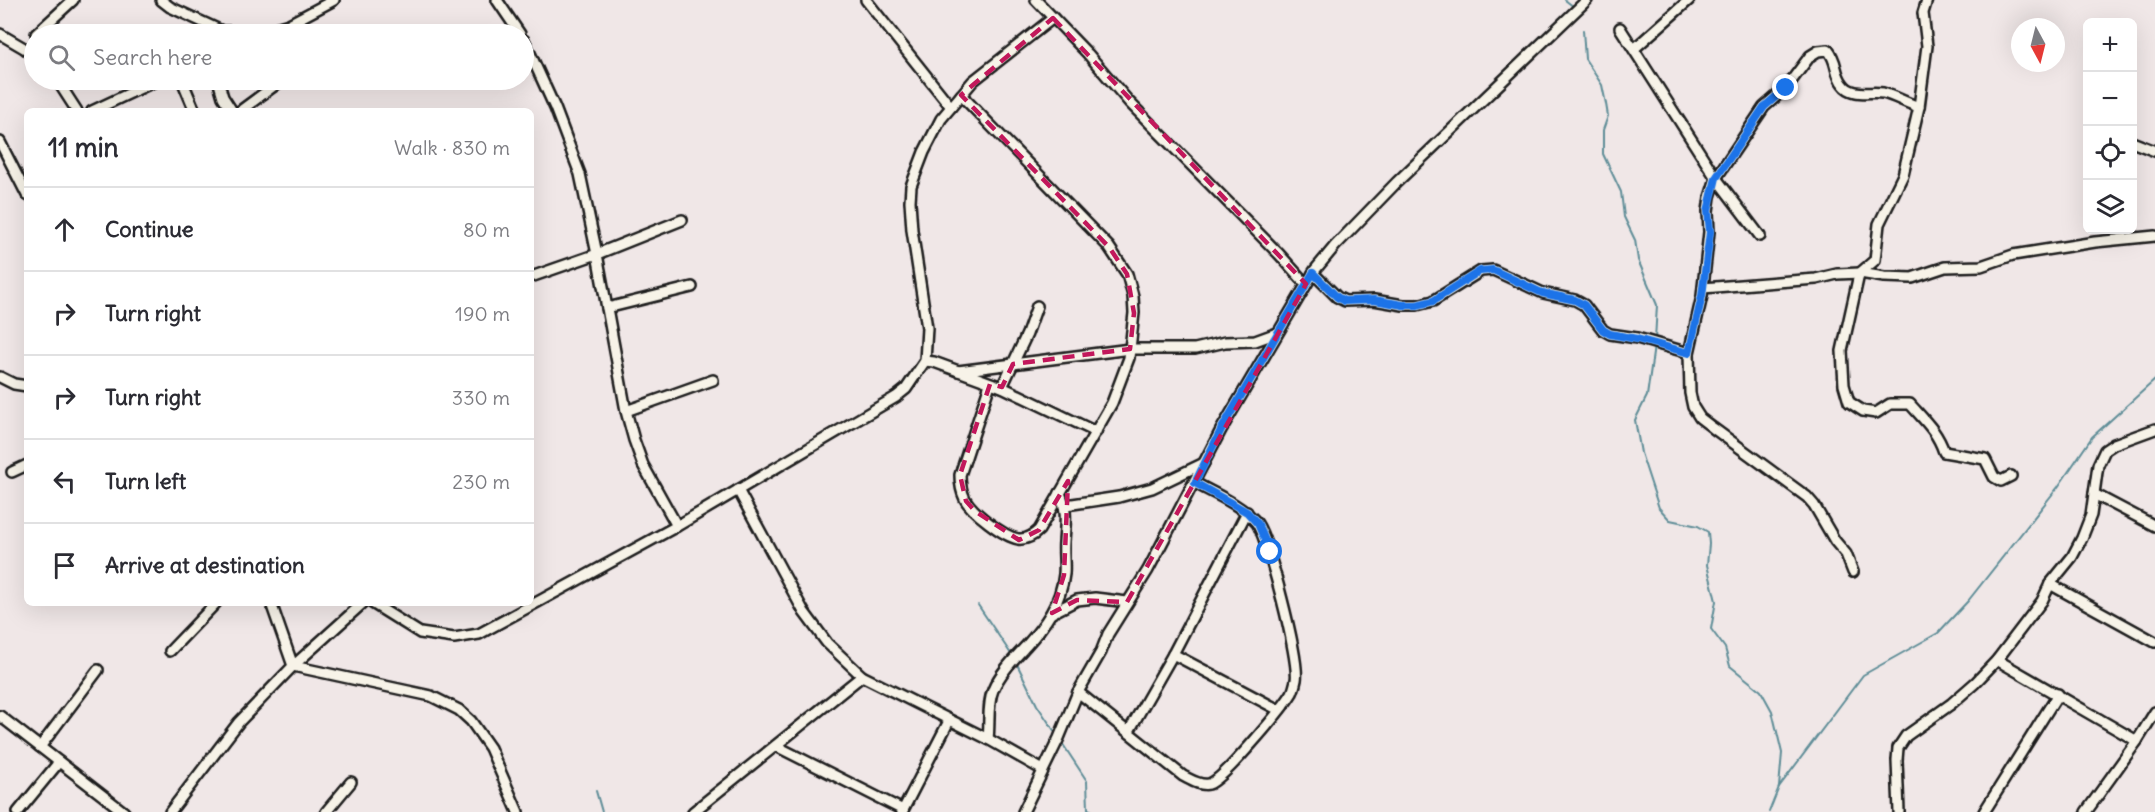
<!DOCTYPE html>
<meta charset="utf-8">
<style>
:root{--surface:#fff;--page:#f7f7f7;--text:#2b2b33;--muted:#7c7c81;--line:#e1e1e2}
body{margin:0;font-family:Delius,sans-serif;background:var(--page);color:var(--text)}
.controls{position:absolute;right:18px;top:18px;display:grid;overflow:hidden;border-radius:9px;box-shadow:0 6px 24px #0002}
.controls button{width:54px;height:54px;display:grid;place-items:center;padding:0;border:0;border-bottom:2px solid var(--line);background:var(--surface);color:var(--text);font:30px sans-serif}
.compass{position:absolute;left:2011px;top:18px;width:54px;height:54px;border-radius:50%;background:var(--surface);box-shadow:0 6px 24px #0002;rotate:173deg}
.stop{position:absolute;width:18px;height:18px;margin:-14px;border:4px solid #1a73e8;border-radius:50%;background:#fff}
.stop.end{background:#1a73e8;border-color:#fff;box-shadow:0 2px 6px #0008}
.list{margin:0;padding:0;list-style:none}
h2{display:flex;justify-content:space-between;align-items:center;height:78px;margin:0;padding:0 24px;font-size:26px}
h2 small{font-size:20px;font-weight:400;color:var(--muted)}
.list li{display:grid;grid-template-columns:39px 1fr auto;gap:18px;align-items:center;box-sizing:border-box;height:84px;padding:0 24px;border-top:2px solid var(--line)}
.list b{display:block;font-size:22px;white-space:nowrap}
.list em{font-size:20px;font-style:normal;color:var(--muted)}
.icon{flex:none;width:33px;height:33px;fill:none;stroke:currentColor;stroke-width:2;stroke-linecap:round;stroke-linejoin:round}
.map{position:relative;flex:none;width:2155px;height:812px;overflow:hidden}
.search{position:absolute;background:var(--surface);box-shadow:0 6px 24px #0002;left:24px;top:24px;width:510px;height:66px;display:flex;align-items:center;gap:15px;box-sizing:border-box;padding:0 21px;border-radius:33px;color:var(--muted);font-size:22px}
.panel{position:absolute;background:var(--surface);box-shadow:0 6px 24px #0002;left:24px;top:108px;width:510px;height:498px;border-radius:9px}
.map>svg:first-child{display:block}
.lines{fill:none;stroke-linecap:round;stroke-linejoin:round}
.stream{stroke:#5e8d97;stroke-width:2}
.street-casing{stroke:#1c1c1c;stroke-width:14}
.street{stroke:#f7f3e8;stroke-width:9}
.route{stroke:#1a73e8;stroke-width:8}
.marked{fill:none;stroke:#c2185b;stroke-width:4.5;stroke-dasharray:12 8;stroke-linejoin:round}
</style>
<div class="map">
<svg width="2155" height="812" viewBox="0 0 2155 812">
<rect width="100%" height="100%" fill="#f0e7e7"/>
<filter id="ink" filterUnits="userSpaceOnUse"><feTurbulence type="fractalNoise" baseFrequency=".0167" numOctaves="2"/><feDisplacementMap in="SourceGraphic" scale="12" xChannelSelector="R" yChannelSelector="G"/><feConvolveMatrix kernelMatrix="1 2 1 2 8 2 1 2 1" color-interpolation-filters="sRGB"/></filter>
<g filter="url(#ink)">
<g class="lines">
<g class="stream">
<path d="M1565 0 1574 7"/>
<path d="M1583 30 1585 59 1602 85 1606 104 1608 116 1603 130V154L1621 192 1624 217 1635 240 1638 260 1657 305 1655 340"/>
<path d="M1654 346 1647 396 1635 420 1641 453 1659 508 1670 520 1698 526 1708 532 1709 544 1707 565 1716 601 1711 629 1725 648 1730 666 1761 691 1772 711 1782 753 1779 787"/>
<path d="M978 605 1013 657"/>
<path d="M1016 662 1037 705 1057 735"/>
<path d="M1060 740 1087 781 1088 809 1094 812"/>
<path d="M596 791 602 812"/>
<path d="M1769 812 1779 787 1863 675 1938 633 1968 601 2058 487 2092 437 2155 380"/>
</g>
<defs>
<g id="street">
<path d="M161 0 170 7 222 31 262 32 289 24 334 0"/>
<path d="M497 0 520 34"/>
<path d="M866 0 951 107"/>
<path d="M1036 0 1088 54 1129 102 1279 254 1306 284"/>
<path d="M1927 0 1923 13 1927 46 1919 107 1903 175 1879 224 1875 260 1860 273 1858 279 1842 351 1844 385 1849 402 1863 411 1876 413 1890 404H1910C1924 420 1937 431 1944 452L1985 459 1994 477 2001 481 2011 476"/>
<path d="M1620 28 1716 178 1760 236"/>
<path d="M0 34 24 48 34 56"/>
<path d="M36 34 73 0"/>
<path d="M524 40 555 108 580 174 597 254 626 411 634 440 643 465 677 526"/>
<path d="M1634 49 1689 0"/>
<path d="M57 80 77 111"/>
<path d="M182 80 195 111"/>
<path d="M218 80 223 97 232 111"/>
<path d="M961 95 1109 247 1127 274 1133 296 1134 313 1129 358 1112 403 1039 530C1033 536 1027 540 1018 539 1003 536 972 512 965 499 961 491 960 484 960 475L990 384"/>
<path d="M92 111 158 80"/>
<path d="M240 111 282 80"/>
<path d="M0 142 27 195"/>
<path d="M2132 142 2155 151"/>
<path d="M1313 273 1337 297 1345 301 1374 300 1403 305H1417L1433 301 1481 271 1493 270 1543 293 1575 300 1584 305 1603 330 1610 334 1637 338 1689 353"/>
<path d="M531 277 597 254 682 220"/>
<path d="M1703 288 1816 279 1837 274 1860 273 1884 277 1912 278 1945 267 1981 266 2013 255 2095 242 2155 236"/>
<path d="M607 308 692 287"/>
<path d="M925 361 934 362 1002 387 1096 432"/>
<path d="M958 371 1130 349H1195L1225 342 1255 341 1277 333"/>
<path d="M0 377 14 384 27 386"/>
<path d="M1002 387 1027 334 1037 306"/>
<path d="M626 411 713 380"/>
<path d="M12 472 27 465"/>
<path d="M738 490 804 612 827 643 862 676 988 739 1043 770"/>
<path d="M2094 494 2155 526"/>
<path d="M1066 505 1119 497 1152 488 1204 463"/>
<path d="M1853 572 1846 554 1835 541 1814 505 1807 497 1713 428 1700 418 1693 407 1690 393 1689 353 1702 296 1709 232 1708 211 1710 197 1716 178 1764 107 1786 88 1810 56 1818 51 1828 50C1838 62 1834 73 1843 84 1852 97 1870 91 1883 93 1895 96 1906 103 1919 107"/>
<path d="M2050 584 2155 642"/>
<path d="M271 603 293 666 431 696 459 710 471 721 490 748 518 812"/>
<path d="M372 603 420 633 454 638 479 634 677 526 896 397 906 389 925 361 927 328 912 230 910 201 911 186 924 152 941 119 973 81 1053 18"/>
<path d="M1052 613 1077 600 1095 598 1127 602"/>
<path d="M170 651 216 603"/>
<path d="M1173 654 1279 710"/>
<path d="M1997 660 2137 741"/>
<path d="M1078 692 1183 776C1191 780 1200 786 1209 784 1223 780 1283 708 1292 693 1294 689 1295 684 1296 680 1300 661 1268 537 1256 522 1240 504 1215 494 1195 483"/>
<path d="M0 716 124 812"/>
<path d="M1129 731 1173 654 1247 512"/>
<path d="M988 739C990 724 987 704 993 690 1000 673 1014 659 1026 646 1045 625 1061 603 1064 574 1065 564 1063 553 1064 542 1065 523 1068 512 1060 493"/>
<path d="M776 746 903 810"/>
<path d="M40 747 98 670"/>
<path d="M18 812 59 762"/>
<path d="M170 812 239 722 293 666 363 603"/>
<path d="M326 812 351 782"/>
<path d="M693 812 862 676"/>
<path d="M902 812 949 721"/>
<path d="M1023 812 1059 738 1078 692 1101 652 1108 634 1148 570 1221 430 1315 270 1335 246 1397 182 1587 0"/>
<path d="M1899 812 1897 760 1898 748 1906 736 1951 704 1975 683 1997 660 2042 601 2050 584 2072 557 2082 538 2091 515 2098 465 2105 450 2114 444 2155 429"/>
<path d="M1984 812 2058 694"/>
<path d="M2086 812 2137 741 2155 712"/>
</g>
</defs>
<use href="#street" class="street-casing"/>
<use href="#street" class="street"/>
</g>
</g>
<g class="lines" filter="url(#ink)">
<path class="route" d="M1270 552 1258 524 1247 512 1195 483 1221 430 1313 273 1337 297 1344 301 1374 300 1403 305H1417L1433 301 1480 271 1493 270 1542 293 1575 300 1584 305 1603 330 1610 334 1637 339 1689 353 1702 296 1710 232 1708 211 1716 178 1764 107 1786 88"/>
</g>
<path class="marked" d="M1053 18 1306 284 1127 602 1077 600 1052 613 1064 575 1068 481 1039 530 1019 540 975 511 966 501 960 475 990 384 1002 387 1013 364 1130 349 1134 313 1127 274 1109 247 961 95Z"/>
</svg>
<div class="controls">
<button>+</button>
<button>−</button>
<button><svg class="icon" aria-label="locate" viewBox="0 0 24 24"><circle cx="12" cy="12" r="6"/><path d="M12 2v4M12 18v4M2 12h4M18 12h4"/></svg></button>
<button><svg class="icon" aria-label="layers" viewBox="0 0 24 24"><path d="M12 4l9 5-9 5-9-5zM3 14l9 5 9-5"/></svg></button>
</div>
<svg class="compass" viewBox="-18 -18 36 36"><path d="M0-13l5 13h-10z" fill="#e53935"/><path d="M0 13l5-13h-10z" fill="#7c7c81"/></svg>
<div class="stop" style="left:1270px;top:552px"></div>
<div class="stop end" style="left:1786px;top:88px"></div>
<div class="search"><svg class="icon" aria-label="search" viewBox="0 0 24 24"><circle cx="10" cy="10" r="6"/><path d="M15 15l6 6"/></svg>Search here</div>
<section class="panel">
<h2>11 min<small>Walk · 830 m</small></h2>
<ul class="list">
<li><svg class="icon" aria-label="ahead" viewBox="0 0 24 24"><path d="M12 20V5M6 11l6-6 6 6"/></svg><div><b>Continue</b></div><em>80 m</em></li>
<li><svg class="icon" aria-label="right" viewBox="0 0 24 24"><path d="M7 20v-9h11M14 6l5 5-5 5"/></svg><div><b>Turn right</b></div><em>190 m</em></li>
<li><svg class="icon" aria-label="right" viewBox="0 0 24 24"><path d="M7 20v-9h11M14 6l5 5-5 5"/></svg><div><b>Turn right</b></div><em>330 m</em></li>
<li><svg class="icon" aria-label="left" viewBox="0 0 24 24"><path d="M17 20v-9H6M10 6l-5 5 5 5"/></svg><div><b>Turn left</b></div><em>230 m</em></li>
<li><svg class="icon" aria-label="arrive" viewBox="0 0 24 24"><path d="M6 21V4h12l-3 4 3 4H6"/></svg><div><b>Arrive at destination</b></div></li>
</ul>
</section>
</div>
